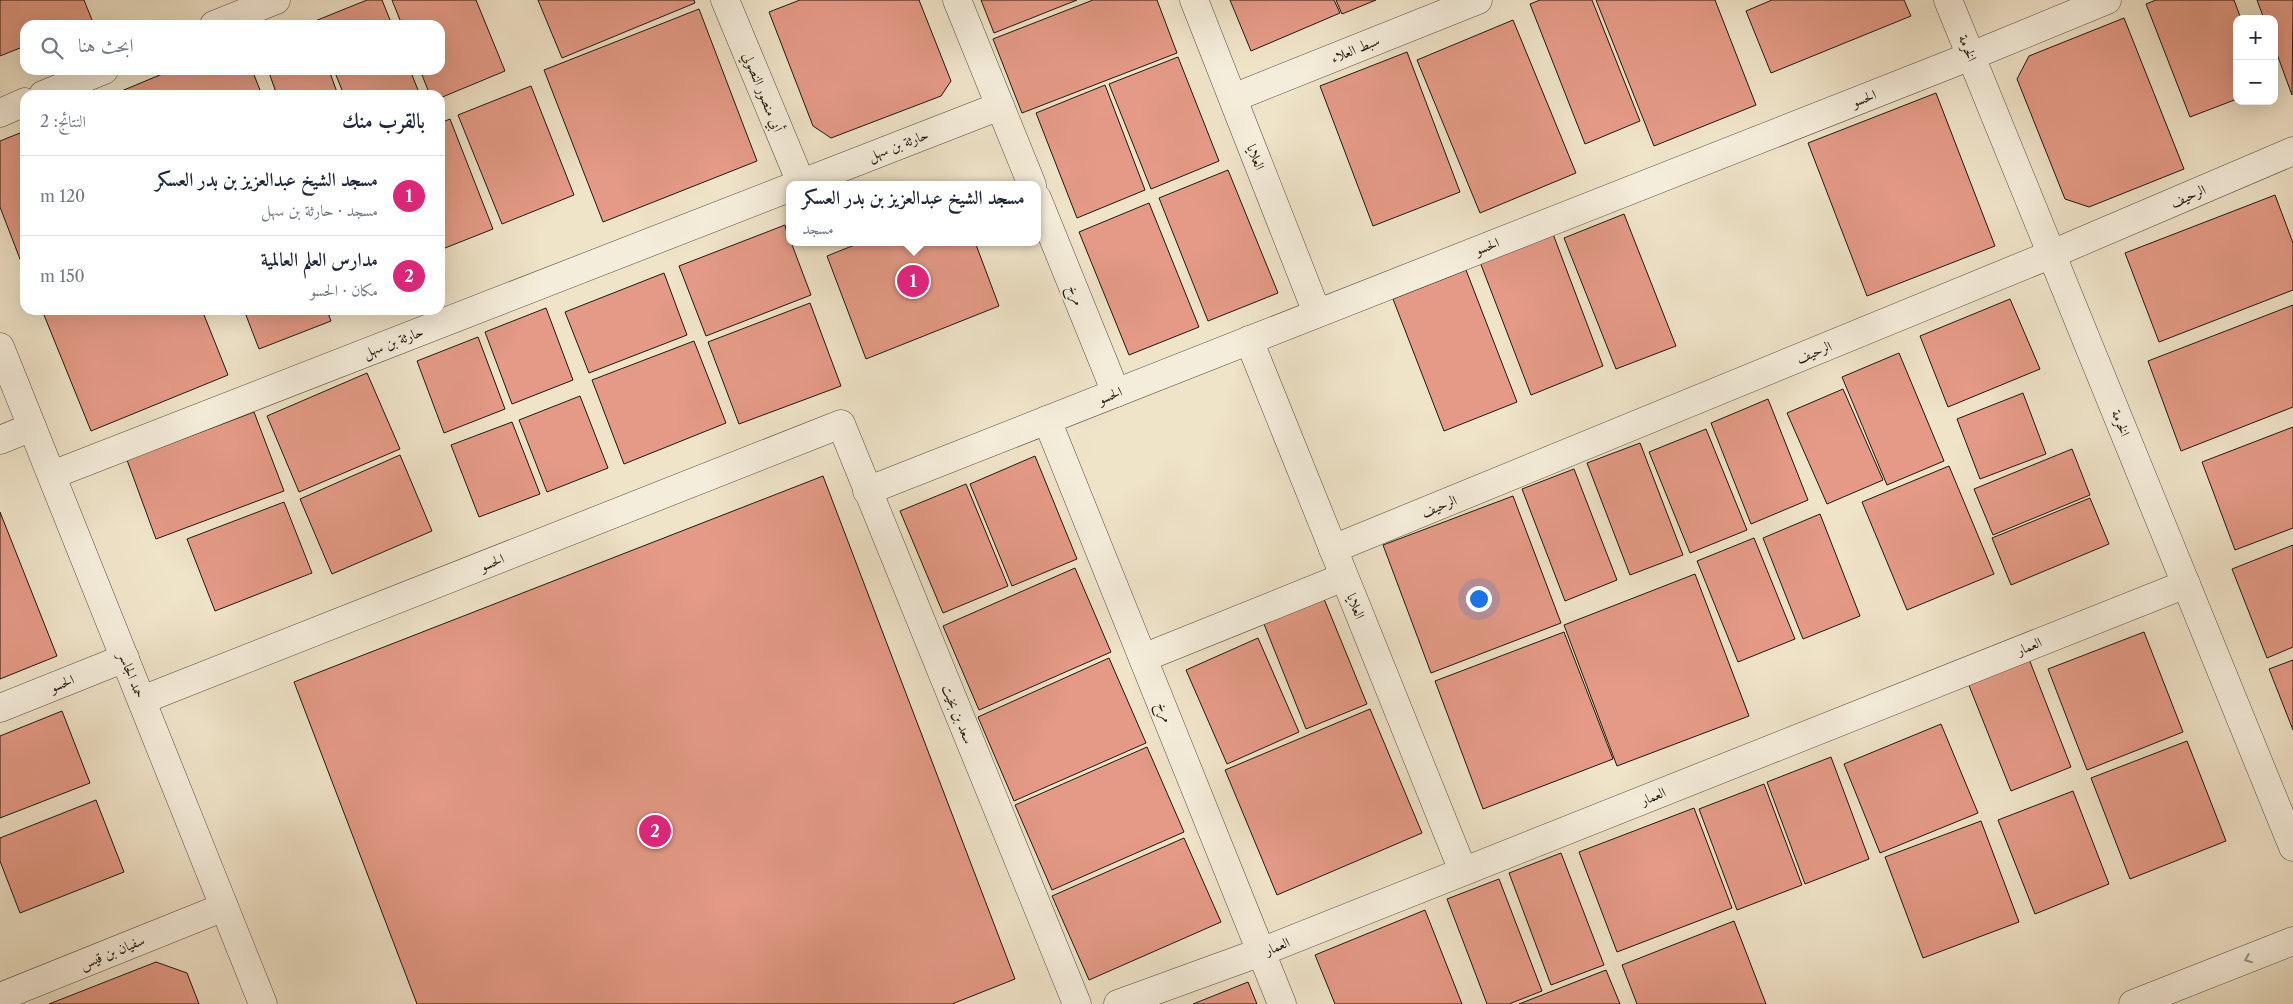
<!DOCTYPE html>
<html lang="ar">
<meta charset="utf-8">
<style>
:root{--surface:#fff;--page:#f2f2f3;--text:#1f2937;--muted:#747a83;--line:#e0e1e3;--accent:#db2777}
body{margin:0;font-family:"Libre Caslon Text",Amiri,serif;background:var(--page);color:var(--text);direction:rtl}
.controls{position:absolute;right:15px;top:15px;display:grid;overflow:hidden;border-radius:10px;box-shadow:0 5px 20px #0002}
.controls button{width:45px;height:45px;display:grid;place-items:center;padding:0;border:0;border-bottom:1px solid var(--line);background:var(--surface);color:var(--text);font:25px sans-serif}
.you{position:absolute;left:1478px;top:598px;width:18px;height:18px;margin:-12px;border:4px solid #fff;border-radius:50%;background:#1a73e8;box-shadow:0 0 0 8px #1a73e833}
.badge{display:grid;place-items:center;width:32px;height:32px;border-radius:50%;background:var(--accent);color:#fff;font-size:16px;font-weight:700}
.pin{position:absolute;translate:-50% -50%;border:2px solid #fff;box-shadow:0 1px 5px #0006}
.popup{position:absolute;left:786px;top:181px;width:255px;height:65px;box-sizing:border-box;display:grid;place-content:center;border-radius:10px;background:var(--surface);filter:drop-shadow(0 1px 4px #0005);font-size:16px;white-space:nowrap;color:var(--muted)}
.popup b{font-size:19px;color:var(--text)}
.popup::after{content:'';position:absolute;left:50%;top:100%;margin-left:-10px;border:10px solid transparent;border-top-color:var(--surface)}
.list{margin:0;padding:0;list-style:none}
h2{display:flex;justify-content:space-between;align-items:center;height:65px;margin:0;padding:0 20px;font-size:21px}
h2 small{font-size:16px;font-weight:400;color:var(--muted)}
.list li{display:grid;grid-template-columns:32px 1fr auto;gap:15px;align-items:center;box-sizing:border-box;height:80px;padding:0 20px;border-top:1px solid var(--line)}
.list b{display:block;font-size:19px;white-space:nowrap}
.list p{margin:0;font-size:16px;white-space:nowrap;color:var(--muted)}
.list em{font-size:16px;font-style:normal;color:var(--muted)}
.icon{flex:none;width:28px;height:28px;fill:none;stroke:currentColor;stroke-width:2;stroke-linecap:round;stroke-linejoin:round}
.map{position:relative;flex:none;width:2293px;height:1004px;overflow:hidden;direction:ltr}
.search{position:absolute;background:var(--surface);box-shadow:0 5px 20px #0002;left:20px;top:20px;width:425px;height:55px;display:flex;align-items:center;gap:12px;box-sizing:border-box;padding:0 18px;border-radius:15px;color:var(--muted);font-size:19px}
.panel{position:absolute;background:var(--surface);box-shadow:0 5px 20px #0002;left:20px;top:90px;width:425px;height:225px;border-radius:15px;direction:rtl}
.map>svg:first-child{display:block}
.building{fill:#e49a86;stroke:#20180d}
.lines{fill:none;stroke-linecap:round;stroke-linejoin:round}
.minor-casing{stroke:#544b3c;stroke-width:29}
.minor{stroke:#f5eddb;stroke-width:28}
.oneway{stroke:#958d7e}
.labels{text-anchor:middle;dominant-baseline:central;stroke-width:4.5;stroke-linejoin:round;paint-order:stroke}
.street-label{font-size:14px;fill:#20180d;stroke:#f5eddb}
</style>
<div class="map">
<svg width="2293" height="1004" viewBox="0 0 2293 1004">
<rect width="100%" height="100%" fill="#efe3c8"/>
<filter id="stains"><feTurbulence type="fractalNoise" baseFrequency=".004" numOctaves="4"/><feColorMatrix values="0 0 0 0 .2 0 0 0 0 .09 0 0 0 0 .02 0 0 0 .5 -.17"/></filter>
<radialGradient id="worn" r=".72"><stop offset=".6" stop-color="#630" stop-opacity="0"/><stop offset="1" stop-color="#630" stop-opacity=".3"/></radialGradient>
<g class="building">
<path d="M0 0H84L92 20 80 25H25V46L0 56Z"/>
<path d="M367 0H382L392 25H317L315 21Z"/>
<path d="M392 0H476L505 71 440 98V95H430L420 70H440V25H402Z"/>
<path d="M538 0H694L695 3 562 58Z"/>
<path d="M800 0H919L951 81 941 96 831 138 813 126 769 12Z"/>
<path d="M981 0H1077L994 33Z"/>
<path d="M1093 0H1157L1177 53 1022 113 993 39Z"/>
<path d="M1230 0H1334L1340 13 1251 51Z"/>
<path d="M1336 0H1376L1342 14Z"/>
<path d="M1540 0H1592L1640 121 1585 144 1530 4Z"/>
<path d="M1596 0H1715L1756 105 1654 146Z"/>
<path d="M1772 0H1904L1911 16 1771 73 1746 11Z"/>
<path d="M2156 0H2234L2241 19H2237V99L2190 117 2146 4Z"/>
<path d="M2257 0H2293L2292 95 2274 46V19H2264Z"/>
<path d="M699 9 757 161 603 222 544 70Z"/>
<path d="M2124 18 2184 169 2089 207 2065 199 2017 79 2029 56Z"/>
<path d="M1513 20 1576 173 1480 213 1417 60Z"/>
<path d="M1407 52 1460 192 1373 226 1320 86Z"/>
<path d="M1178 57 1219 161 1151 189 1109 84Z"/>
<path d="M172 70H252L262 95H120L119 92Z"/>
<path d="M268 70H329L338 95H277Z"/>
<path d="M334 70H410L420 95H344Z"/>
<path d="M1105 85 1145 190 1077 218 1036 113Z"/>
<path d="M531 86 574 195 502 224 458 115Z"/>
<path d="M1936 93 1995 246 1867 296 1808 143Z"/>
<path d="M450 119 493 229 440 250V123Z"/>
<path d="M25 131V272L0 207V141Z"/>
<path d="M1228 170 1278 293 1208 321 1159 198Z"/>
<path d="M2275 195 2293 243V290L2159 342 2125 253Z"/>
<path d="M1149 203 1199 327 1129 355 1079 232Z"/>
<path d="M1624 214 1676 346 1616 369 1564 238Z"/>
<path d="M785 225 789 242H791L811 295 706 336 679 266Z"/>
<path d="M1553 234 1603 366 1531 395 1480 262Z"/>
<path d="M862 242H975L999 306 866 359 827 256Z"/>
<path d="M1466 270 1517 402 1444 431 1393 299Z"/>
<path d="M664 273 687 335 589 373 565 312Z"/>
<path d="M2010 299 2040 369 1948 407 1920 336Z"/>
<path d="M810 303 841 386 739 424 708 342Z"/>
<path d="M2293 305V407L2181 451 2148 361Z"/>
<path d="M546 308 573 380 512 404 485 332Z"/>
<path d="M42 310H202L228 375 91 431Z"/>
<path d="M244 310H327L331 321 259 349Z"/>
<path d="M478 337 505 409 444 433 417 361Z"/>
<path d="M694 341 726 423 624 464 592 380Z"/>
<path d="M1899 353 1944 461 1887 485 1842 377Z"/>
<path d="M367 373 400 449 299 492 267 416Z"/>
<path d="M1843 389 1883 480 1827 504 1787 413Z"/>
<path d="M2023 393 2046 454 1980 479 1957 419Z"/>
<path d="M580 396 608 468 547 492 519 420Z"/>
<path d="M1768 399 1808 500 1751 524 1711 423Z"/>
<path d="M254 412 284 491 156 539 127 460Z"/>
<path d="M512 422 540 494 479 517 451 445Z"/>
<path d="M2293 427V528L2235 550 2202 462Z"/>
<path d="M1706 429 1747 530 1690 553 1649 452Z"/>
<path d="M1640 443 1683 555 1630 575 1587 463Z"/>
<path d="M2072 449 2090 495 1993 535 1974 489Z"/>
<path d="M400 455 432 531 332 574 300 499Z"/>
<path d="M1035 456 1077 559 1012 586 970 484Z"/>
<path d="M1949 466 1994 574 1907 610 1862 502Z"/>
<path d="M1574 469 1617 580 1565 601 1522 489Z"/>
<path d="M823 476 1015 979 952 1004H417L294 682Z"/>
<path d="M966 484 1008 586 943 613 900 511Z"/>
<path d="M1513 496 1561 623 1431 673 1383 545Z"/>
<path d="M2090 498 2109 544 2011 585 1992 538Z"/>
<path d="M284 502 312 573 215 611 187 539Z"/>
<path d="M0 512 57 656 0 679Z"/>
<path d="M1820 514 1860 616 1803 639 1763 538Z"/>
<path d="M1754 538 1795 639 1738 662 1697 561Z"/>
<path d="M2293 545V647L2267 658 2232 569Z"/>
<path d="M1075 568 1111 652 979 710 943 626Z"/>
<path d="M1695 574 1749 716 1617 766 1564 625Z"/>
<path d="M1324 599 1367 704 1306 729 1264 624Z"/>
<path d="M1564 632 1613 759 1483 809 1435 681Z"/>
<path d="M2144 632 2183 732 2087 770 2048 669Z"/>
<path d="M1258 638 1299 732 1227 764 1186 670Z"/>
<path d="M1109 658 1146 743 1014 801 978 717Z"/>
<path d="M2029 659 2071 767 2011 791 1968 683Z"/>
<path d="M2293 660V730L2269 669Z"/>
<path d="M1370 709 1422 833 1277 895 1225 770Z"/>
<path d="M62 711 90 783 0 818V736Z"/>
<path d="M1941 724 1978 813 1880 853 1844 764Z"/>
<path d="M2187 741 2226 841 2130 879 2091 778Z"/>
<path d="M1147 747 1184 832 1052 890 1015 805Z"/>
<path d="M1831 757 1869 859 1805 884 1767 782Z"/>
<path d="M1764 784 1802 885 1737 910 1699 809Z"/>
<path d="M2073 791 2109 884 2035 914 1998 820Z"/>
<path d="M96 800 124 872 20 913 0 861V838Z"/>
<path d="M1694 808 1732 908 1617 952 1579 852Z"/>
<path d="M1981 821 2019 922 1923 958 1885 857Z"/>
<path d="M1184 838 1221 922 1089 980 1052 896Z"/>
<path d="M1561 853 1604 965 1551 985 1509 873Z"/>
<path d="M1499 879 1542 991 1509 1004H1487L1447 899Z"/>
<path d="M1425 910 1462 1004H1335L1315 955Z"/>
<path d="M1734 921 1766 1004H1637L1622 965Z"/>
<path d="M156 962 187 973 199 1004H49Z"/>
<path d="M1606 970 1620 1004H1519Z"/>
<path d="M1248 982 1257 1004H1193Z"/>
</g>
<g class="lines">
<defs>
<g id="minor">
<path d="M725 0 801 183"/>
<path d="M957 0 1032 185"/>
<path d="M1194 0 1317 313"/>
<path d="M1948 0 2293 847"/>
<path d="M214 25 276 0"/>
<path d="M43 95 104 70"/>
<path d="M1233 98 1478 0"/>
<path d="M0 113 25 102"/>
<path d="M797 185 1000 106"/>
<path d="M1037 198 1116 393"/>
<path d="M1249 340 1463 871"/>
<path d="M0 347 263 1004"/>
<path d="M1047 420 1282 1004"/>
<path d="M0 440 32 427"/>
<path d="M52 475 789 188"/>
<path d="M867 491 1971 56 2107 0"/>
<path d="M1333 549 2052 254 2293 151"/>
<path d="M1143 658 1344 577"/>
<path d="M142 700 841 424 1077 1004"/>
<path d="M0 708 125 658"/>
<path d="M0 997 224 907"/>
<path d="M1118 1004 1261 952 2186 584"/>
<path d="M2133 1004 2293 941"/>
</g>
</defs>
<use href="#minor" class="minor-casing"/>
<use href="#minor" class="minor"/>
</g>
<defs><path id="oneway-chevron" d="M-2-3.5L2.5 0L-2 3.5" fill="none" stroke-width="1.6" stroke-linecap="round" stroke-linejoin="round" transform="scale(1.25)"/></defs>
<use class="oneway" href="#oneway-chevron" transform="translate(2248 959) rotate(158)"/>
<g class="labels">
<g class="street-label">
<text transform="translate(1968 48) rotate(68)">الخرمة</text>
<text transform="translate(1355 49) rotate(-22)">سبط العلاء</text>
<text transform="translate(763 92) rotate(68)">أبي منصور النصولي</text>
<text transform="translate(1864 98) rotate(-21)">الحسو</text>
<text transform="translate(898 145) rotate(-21)">حارثة بن سهل</text>
<text transform="translate(1256 157) rotate(68)">العلايا</text>
<text transform="translate(2188 196) rotate(-23)">الرحيف</text>
<text transform="translate(1487 246) rotate(-21)">الحسو</text>
<text transform="translate(1076 295) rotate(68)">مرخ</text>
<text transform="translate(393 342) rotate(-21)">حارثة بن سهل</text>
<text transform="translate(1814 352) rotate(-22)">الرحيف</text>
<text transform="translate(1110 395) rotate(-22)">الحسو</text>
<text transform="translate(2121 423) rotate(68)">الخرمة</text>
<text transform="translate(1439 506) rotate(-22)">الرحيف</text>
<text transform="translate(492 562) rotate(-22)">الحسو</text>
<text transform="translate(1356 606) rotate(68)">العلايا</text>
<text transform="translate(2029 646) rotate(-22)">العمار</text>
<text transform="translate(132 675) rotate(68)">حمد الجاسر</text>
<text transform="translate(62 683) rotate(-22)">الحسو</text>
<text transform="translate(1165 712) rotate(68)">مرخ</text>
<text transform="translate(958 714) rotate(68)">سعد بن بخيت</text>
<text transform="translate(1653 796) rotate(-22)">العمار</text>
<text transform="translate(1277 946) rotate(-22)">العمار</text>
<text transform="translate(112 952) rotate(-22)">سفيان بن قيس</text>
</g>
</g>
<rect width="100%" height="100%" filter="url(#stains)"/>
<rect width="100%" height="100%" fill="url(#worn)"/>
</svg>
<div class="controls">
<button>+</button>
<button>−</button>
</div>
<div class="you"></div>
<div class="pin badge" style="left:913px;top:281px">1</div>
<div class="popup"><b>مسجد الشيخ عبدالعزيز بن بدر العسكر</b>مسجد</div>
<div class="pin badge" style="left:655px;top:831px">2</div>
<div class="search"><svg class="icon" aria-label="search" viewBox="0 0 24 24"><circle cx="10" cy="10" r="6"/><path d="M15 15l6 6"/></svg>ابحث هنا</div>
<section class="panel">
<h2>بالقرب منك<small>النتائج: 2</small></h2>
<ul class="list">
<li><span class="badge">1</span><div><b>مسجد الشيخ عبدالعزيز بن بدر العسكر</b><p>مسجد · حارثة بن سهل</p></div><em>120 m</em></li>
<li><span class="badge">2</span><div><b>مدارس العلم العالمية</b><p>مكان · الحسو</p></div><em>150 m</em></li>
</ul>
</section>
</div>
